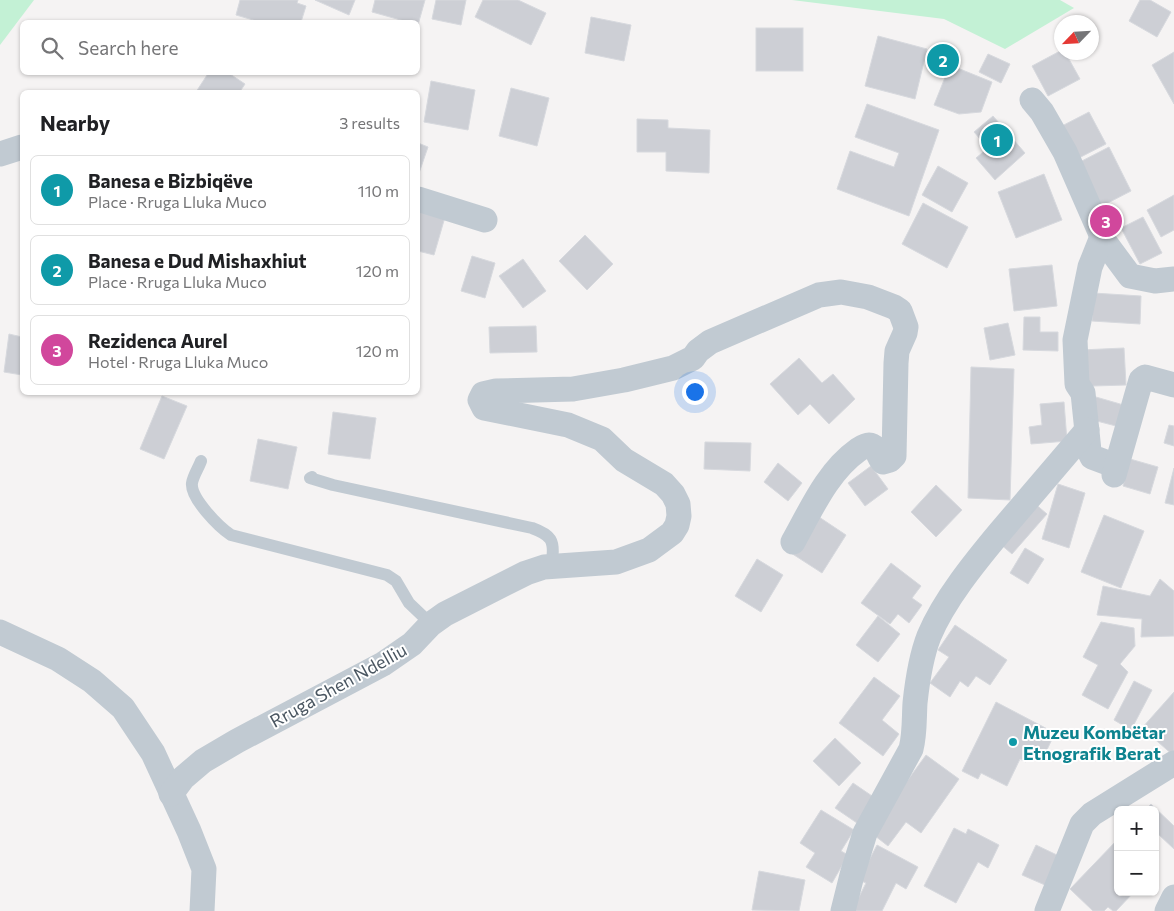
<!DOCTYPE html>
<meta charset="utf-8">
<style>
:root{--surface:#fff;--page:#f2f2f2;--text:#202124;--muted:#757577;--line:#e0e0e0;--accent:#db2777}
body{margin:0;font-family:Commissioner,sans-serif;background:var(--page);color:var(--text)}
.controls{position:absolute;right:15px;bottom:15px;display:grid;overflow:hidden;border-radius:8px;box-shadow:0 1px 4px #0004}
.controls button{width:45px;height:45px;display:grid;place-items:center;padding:0;border:0;border-bottom:1px solid var(--line);background:var(--surface);color:var(--text);font:25px sans-serif}
.compass{position:absolute;left:1054px;top:15px;width:45px;height:45px;border-radius:50%;background:var(--surface);box-shadow:0 1px 4px #0004;rotate:245deg}
.you{position:absolute;left:694px;top:391px;width:18px;height:18px;margin:-12px;border:4px solid #fff;border-radius:50%;background:#1a73e8;box-shadow:0 0 0 8px #1a73e833}
.badge{display:grid;place-items:center;width:32px;height:32px;border-radius:50%;background:var(--accent);color:#fff;font-size:16px;font-weight:700}
.pin{position:absolute;translate:-50% -50%;border:2px solid #fff;box-shadow:0 1px 5px #0006}
.list{margin:0;padding:0;list-style:none}
h2{display:flex;justify-content:space-between;align-items:center;height:65px;margin:0;padding:0 20px;font-size:21px}
h2 small{font-size:16px;font-weight:400;color:var(--muted)}
.list li{display:grid;grid-template-columns:32px 1fr auto;gap:15px;align-items:center;box-sizing:border-box;height:70px;margin:0 10px 10px;padding:0 10px;border:1px solid var(--line);border-radius:8px}
.list b{display:block;font-size:19px;white-space:nowrap}
.list p{margin:0;font-size:16px;white-space:nowrap;color:var(--muted)}
.list em{font-size:16px;font-style:normal;color:var(--muted)}
.icon{flex:none;width:28px;height:28px;fill:none;stroke:currentColor;stroke-width:2;stroke-linecap:round;stroke-linejoin:round}
.map{position:relative;flex:none;width:1174px;height:911px;overflow:hidden}
.search{position:absolute;background:var(--surface);box-shadow:0 1px 4px #0004;left:20px;top:20px;width:400px;height:55px;display:flex;align-items:center;gap:12px;box-sizing:border-box;padding:0 18px;border-radius:8px;color:var(--muted);font-size:19px}
.panel{position:absolute;background:var(--surface);box-shadow:0 1px 4px #0004;left:20px;top:90px;width:400px;height:305px;border-radius:8px}
.map>svg:first-child{display:block}
.green{fill:#c3f1d5}
.building{fill:#cdcfd5;stroke:#d7d9de}
.lines{fill:none;stroke-linecap:round;stroke-linejoin:round}
.service{stroke:#c1cad2;stroke-width:12}
.minor{stroke:#c1cad2;stroke-width:25}
.culture-dot{fill:#0f9aa8;stroke:#fff;stroke-width:2}
.labels{text-anchor:middle;dominant-baseline:central;stroke-width:4;stroke-linejoin:round;paint-order:stroke}
.street-label{font-size:18px;fill:#4a5661;stroke:#fff}
.culture-label{font-size:18px;font-weight:bold;fill:#0d838f;stroke:#fff;text-anchor:start}
</style>
<div class="map">
<svg width="1174" height="911" viewBox="0 0 1174 911">
<rect width="100%" height="100%" fill="#f5f3f3"/>
<g class="green">
<path d="M0 0H34L0 45Z"/>
<path d="M792 0H1060L1074 8 1005 49 944 19Z"/>
</g>
<g class="building">
<path d="M240 0H298L297 3 306 6 301 22H260L236 15Z"/>
<path d="M315 0H355L349 15Z"/>
<path d="M375 0H425L418 25V22H408L372 12Z"/>
<path d="M436 0H466L461 25 432 19Z"/>
<path d="M483 0H518L546 13 531 45 475 17Z"/>
<path d="M1140 0H1150L1171 12 1157 37 1129 21Z"/>
<path d="M591 17 631 25 624 61 585 53Z"/>
<rect x="756" y="28" width="47" height="43"/>
<path d="M878 36 927 49 915 99 865 86Z"/>
<path d="M1062 50V52H1065L1080 79 1048 96 1032 66Z"/>
<path d="M1174 52V104L1152 65Z"/>
<path d="M988 54 1010 64 1001 83 979 72Z"/>
<path d="M950 65 992 82 981 112 959 114 934 105Z"/>
<path d="M209 72H227L245 84 241 90 244 92H196Z"/>
<path d="M431 81 475 90 468 130 424 122Z"/>
<path d="M511 88 549 98 537 146 499 136Z"/>
<path d="M867 104 939 130 909 216 837 189 850 151 894 167 899 153 855 137Z"/>
<path d="M1089 112 1106 144 1075 160 1058 128Z"/>
<path d="M993 116 1025 153 995 180 976 158 988 148 974 132Z"/>
<path d="M637 119 668 120V128L710 130 709 173 666 171V152H637Z"/>
<path d="M418 143 428 147 418 176Z"/>
<path d="M1109 147 1131 191 1098 208 1076 164Z"/>
<path d="M938 166 968 183 952 212 922 195Z"/>
<path d="M1044 174 1062 220 1016 238 998 192Z"/>
<path d="M1174 195V230L1161 237 1147 210Z"/>
<path d="M923 203 968 227 947 268 902 244Z"/>
<path d="M418 210 445 217 434 255 418 251Z"/>
<path d="M1143 217 1162 253 1140 264 1121 228Z"/>
<path d="M585 235 613 264 587 290 559 261Z"/>
<path d="M472 256 495 263 485 298 461 291Z"/>
<path d="M523 259 546 291 523 308 499 276Z"/>
<path d="M1052 265 1057 306 1014 311 1009 269Z"/>
<path d="M1093 293 1141 296 1140 324 1092 321Z"/>
<path d="M1024 317H1040V332H1058V351L1023 350Z"/>
<path d="M1008 323 1015 355 990 360 984 328Z"/>
<path d="M536 326 537 352 490 353 489 327Z"/>
<path d="M9 334 22 337V375L4 372Z"/>
<path d="M1124 348 1126 385 1093 386 1082 382 1081 350Z"/>
<path d="M799 358 822 383 833 374 855 399 829 424 810 404 798 415 770 384Z"/>
<path d="M971 367 1014 369 1010 500 968 498Z"/>
<path d="M1089 395 1127 406 1120 427 1089 419Z"/>
<path d="M162 396 187 406 164 459 140 449Z"/>
<path d="M1064 402 1067 441 1031 444 1029 427 1042 425 1040 404Z"/>
<path d="M333 412 376 418 370 459 328 454Z"/>
<path d="M1169 425 1174 426V446L1164 443Z"/>
<path d="M258 439 297 447 288 489 250 481Z"/>
<path d="M705 442 751 443 750 471 704 469Z"/>
<path d="M1130 459 1158 467 1150 494 1123 486Z"/>
<path d="M778 463 802 483 788 501 764 482Z"/>
<path d="M871 466 888 489 865 506 848 483Z"/>
<path d="M1174 468V505L1165 503Z"/>
<path d="M1058 484 1085 493 1069 548 1042 539Z"/>
<path d="M936 485 962 510 936 537 911 512Z"/>
<path d="M1033 502 1047 514 1012 554 999 543Z"/>
<path d="M816 515 846 535 822 573 791 553Z"/>
<path d="M1104 515 1144 531 1121 588 1081 572Z"/>
<path d="M1025 548 1044 559 1028 584 1010 573Z"/>
<path d="M757 559 783 575 761 612 735 596Z"/>
<path d="M891 563 921 586 912 598 922 605 909 623 898 614 890 624 861 603Z"/>
<path d="M1160 579 1174 591V636L1141 637 1142 619 1097 615 1103 586 1150 596Z"/>
<path d="M878 616 900 634 878 662 856 645Z"/>
<path d="M1101 622 1134 628 1135 646 1120 664 1128 672 1108 709 1082 695 1098 665 1083 657Z"/>
<path d="M955 625 1007 660 990 685 976 676 968 687 960 681 950 697 930 683 949 657 938 650Z"/>
<path d="M874 677 900 696 882 720 899 734 883 756 839 723Z"/>
<path d="M1134 681 1152 690 1131 730 1114 720Z"/>
<path d="M1174 692V756L1142 728Z"/>
<path d="M996 702 1055 733 1043 758 1031 752 1026 762 1020 759 1007 786 981 773 978 779 962 771Z"/>
<path d="M835 738 861 763 839 786 813 761Z"/>
<path d="M926 755 959 779 921 833 906 822 888 846 870 832Z"/>
<path d="M853 783 875 798 857 823 835 808Z"/>
<path d="M1151 804 1174 826V849L1158 834 1155 836V810H1145Z"/>
<path d="M821 810 854 830 841 851 848 855 832 883 806 867 815 853 800 843Z"/>
<path d="M954 828 966 834 968 829 999 845 988 868 978 862 956 903 924 886Z"/>
<path d="M1118 839V892H1134L1116 911H1113L1108 907 1104 911H1093L1070 889Z"/>
<path d="M877 845 918 867 906 889 896 883 882 911H852L866 883 859 880Z"/>
<path d="M1036 845 1059 856 1045 885 1022 875Z"/>
<path d="M759 871 805 880 799 911 752 910Z"/>
</g>
<g class="lines">
<g class="service">
<path d="M201 461C199 467 193 476 192 483 190 498 219 527 231 535L387 575 396 581 409 603 431 624"/>
<path d="M312 477 310 478 333 485 532 528C551 535 555 540 552 561L556 565"/>
</g>
<g class="minor">
<path d="M1032 100 1042 112 1065 152 1104 241 1130 276 1155 281 1174 279"/>
<path d="M0 154 22 147"/>
<path d="M418 199 485 220"/>
<path d="M1102 237 1090 267 1075 340 1077 384 1083 393 1089 451 1092 457 1116 466"/>
<path d="M1114 475 1141 380 1145 377 1174 385"/>
<path d="M0 632 58 659 92 681 123 708 153 753 189 831 204 869 202 911"/>
<path d="M171 794 183 778 203 761 237 741 383 664 412 644 431 624 445 614 526 573 544 567 616 562 649 550 672 533 677 525 679 516 678 504 673 494 664 484 624 460 602 439 568 425 484 408 480 400 483 394 496 391 573 389 624 380 673 368 693 358 698 351 710 342 819 295 841 292 868 297 894 307 900 311 906 327 905 333 897 351 896 363 894 456 890 460 883 462C878 457 877 445 869 445 865 445 861 448 858 450 827 472 811 510 793 542"/>
<path d="M843 911 852 875 865 833 911 749C915 734 914 718 915 703 917 684 922 654 929 636 944 600 975 562 1000 532 1029 498 1058 464 1087 430"/>
<path d="M1047 911 1082 824 1092 814 1174 763"/>
<path d="M1167 911 1174 897"/>
</g>
</g>
<circle class="culture-dot" cx="1013" cy="742" r="5"/>
<g class="labels">
<g class="street-label">
<text transform="translate(338 685) rotate(-29)">Rruga Shen Ndelliu</text>
</g>
<g class="culture-label">
<text x="1023" y="732">Muzeu Kombëtar<tspan x="1023" dy="21">Etnografik Berat</tspan></text>
</g>
</g>
</svg>
<div class="controls">
<button>+</button>
<button>−</button>
</div>
<svg class="compass" viewBox="-18 -18 36 36"><path d="M0-13l5 13h-10z" fill="#e53935"/><path d="M0 13l5-13h-10z" fill="#757577"/></svg>
<div class="you"></div>
<div class="pin badge" style="left:997px;top:140px;background:#0f9aa8">1</div>
<div class="pin badge" style="left:943px;top:60px;background:#0f9aa8">2</div>
<div class="pin badge" style="left:1106px;top:221px;background:#d1479c">3</div>
<div class="search"><svg class="icon" aria-label="search" viewBox="0 0 24 24"><circle cx="10" cy="10" r="6"/><path d="M15 15l6 6"/></svg>Search here</div>
<section class="panel">
<h2>Nearby<small>3 results</small></h2>
<ul class="list">
<li><span class="badge" style="background:#0f9aa8">1</span><div><b>Banesa e Bizbiqëve</b><p>Place · Rruga Lluka Muco</p></div><em>110 m</em></li>
<li><span class="badge" style="background:#0f9aa8">2</span><div><b>Banesa e Dud Mishaxhiut</b><p>Place · Rruga Lluka Muco</p></div><em>120 m</em></li>
<li><span class="badge" style="background:#d1479c">3</span><div><b>Rezidenca Aurel</b><p>Hotel · Rruga Lluka Muco</p></div><em>120 m</em></li>
</ul>
</section>
</div>
